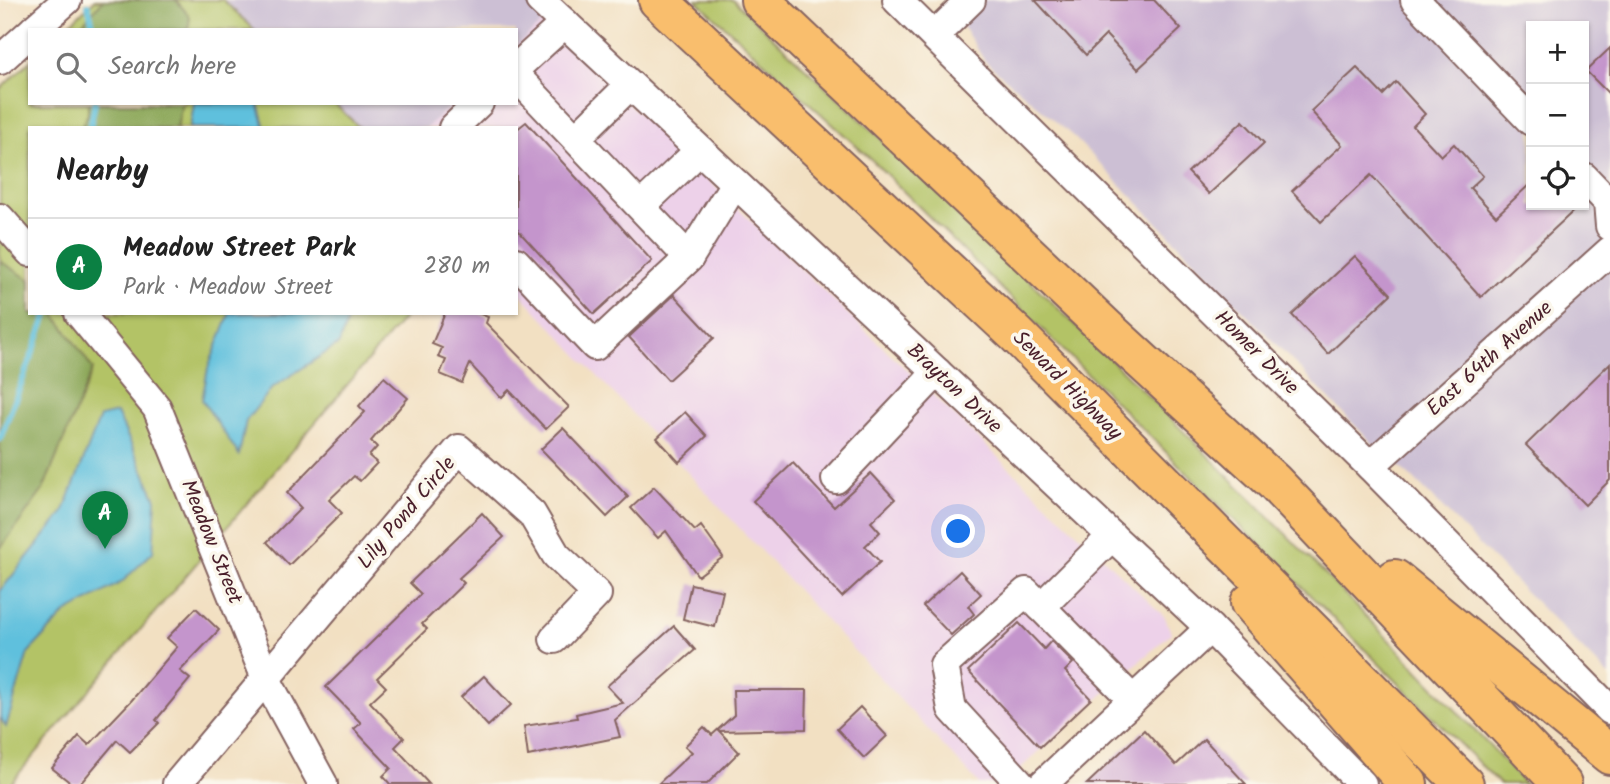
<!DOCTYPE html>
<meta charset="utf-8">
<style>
:root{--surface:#fff;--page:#f6f6f6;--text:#222;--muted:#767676;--line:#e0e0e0;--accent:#0b8043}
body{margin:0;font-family:Kalam,sans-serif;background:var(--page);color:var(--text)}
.controls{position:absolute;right:21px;top:21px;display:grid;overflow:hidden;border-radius:0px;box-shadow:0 2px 5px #0004}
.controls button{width:63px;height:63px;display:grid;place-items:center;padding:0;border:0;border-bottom:2px solid var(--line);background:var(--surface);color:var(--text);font:35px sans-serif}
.you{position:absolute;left:959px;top:532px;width:24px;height:24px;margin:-18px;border:5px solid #fff;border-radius:50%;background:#1a73e8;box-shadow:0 0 0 10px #1a73e833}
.badge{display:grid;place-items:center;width:46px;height:46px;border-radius:50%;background:var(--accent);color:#fff;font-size:23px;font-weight:700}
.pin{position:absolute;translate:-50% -58px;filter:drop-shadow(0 2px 4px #0008)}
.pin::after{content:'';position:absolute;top:37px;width:24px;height:21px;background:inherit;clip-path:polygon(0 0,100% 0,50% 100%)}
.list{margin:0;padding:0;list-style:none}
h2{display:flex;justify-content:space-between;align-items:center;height:91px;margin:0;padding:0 28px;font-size:30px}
h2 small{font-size:23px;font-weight:400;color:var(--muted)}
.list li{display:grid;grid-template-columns:46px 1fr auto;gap:21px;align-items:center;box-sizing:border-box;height:98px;padding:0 28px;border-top:2px solid var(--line)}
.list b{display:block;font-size:26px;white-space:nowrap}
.list p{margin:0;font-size:23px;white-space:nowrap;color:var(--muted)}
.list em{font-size:23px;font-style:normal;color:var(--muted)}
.icon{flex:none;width:38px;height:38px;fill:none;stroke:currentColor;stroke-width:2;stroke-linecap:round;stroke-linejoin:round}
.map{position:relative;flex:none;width:1610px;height:784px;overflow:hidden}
.search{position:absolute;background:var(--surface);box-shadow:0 2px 5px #0004;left:28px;top:28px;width:490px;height:77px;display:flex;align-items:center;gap:18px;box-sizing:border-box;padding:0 24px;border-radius:0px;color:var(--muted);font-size:26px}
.panel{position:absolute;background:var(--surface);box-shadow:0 2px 5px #0004;left:28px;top:126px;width:490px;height:189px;border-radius:0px}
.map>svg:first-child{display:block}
.built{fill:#edd1e9}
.industrial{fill:#ccbfd4;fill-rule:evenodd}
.green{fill:#b3c366;stroke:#7e7148;stroke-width:2}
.forest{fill:#8ea95b;stroke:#6c6443;stroke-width:2}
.water{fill:#5fc0dd;stroke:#547084;stroke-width:2}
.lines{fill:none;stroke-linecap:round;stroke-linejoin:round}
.stream{stroke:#5fc0dd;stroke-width:6}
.building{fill:#c495cc}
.minor-casing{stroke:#856360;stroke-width:32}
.highway-casing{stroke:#856360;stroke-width:42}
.minor{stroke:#fff;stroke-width:28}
.highway{stroke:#f9be6d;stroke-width:38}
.labels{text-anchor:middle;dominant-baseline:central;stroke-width:7;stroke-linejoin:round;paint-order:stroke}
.street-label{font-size:21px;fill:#4a1f2b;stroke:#fbf7ec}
</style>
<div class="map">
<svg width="1610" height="784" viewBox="0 0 1610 784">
<rect width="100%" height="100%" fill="#fbf7ec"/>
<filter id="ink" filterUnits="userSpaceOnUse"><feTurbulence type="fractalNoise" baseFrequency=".0143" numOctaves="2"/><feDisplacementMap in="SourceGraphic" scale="14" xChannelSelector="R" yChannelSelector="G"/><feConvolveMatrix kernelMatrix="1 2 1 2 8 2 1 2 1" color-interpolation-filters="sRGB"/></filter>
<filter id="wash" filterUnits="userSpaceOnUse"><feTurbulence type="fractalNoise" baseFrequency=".00686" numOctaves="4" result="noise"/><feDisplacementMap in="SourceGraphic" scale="28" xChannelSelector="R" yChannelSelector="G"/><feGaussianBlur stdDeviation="1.57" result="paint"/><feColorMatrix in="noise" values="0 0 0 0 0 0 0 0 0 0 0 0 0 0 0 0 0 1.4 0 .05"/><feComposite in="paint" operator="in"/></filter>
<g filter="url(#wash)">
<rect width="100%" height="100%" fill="#f2e0c2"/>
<path class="built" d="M543 22 1165 617 1171 633 1003 784H979L516 289V128H426L453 103H516V46Z"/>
<g class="industrial">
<path d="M223 0H529L543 22 516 46V30H255Z"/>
<path d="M946 0H1610V677L1418 483 1373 444 1075 138 985 61ZM1531 26H1584V205H1531Z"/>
<path d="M334 103H453L426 128H360Z"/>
</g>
<g class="green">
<path d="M95 0H223L255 30H63Z"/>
<path d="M696 0H733C1005 253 1273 512 1525 784H1500L874 162Z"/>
<path d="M30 61V103H334L360 128H30V313H408L10 784H0V89Z"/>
</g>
<g class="forest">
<path d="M103 0H176L190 17 188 30H84L81 25Z"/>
<path d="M88 103H182L177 128H81L88 114Z"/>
<path d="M0 261 30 280V313H54L93 369 43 490 0 549Z"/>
</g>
<g class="water">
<path d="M194 103H258L265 128H190Z"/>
<path d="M230 313H350L339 344 272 388 246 421 239 455 202 400 208 368Z"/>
<path d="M117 413 156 499 153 552 122 582 66 613 28 653 6 727 0 718V591L63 513 100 417Z"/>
</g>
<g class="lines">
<g class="stream">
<path d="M88 5 94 30"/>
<path d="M90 128 95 103"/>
<path d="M0 439 48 313"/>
</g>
</g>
<g id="blocks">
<g class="building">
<path d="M1035 0H1154L1181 29 1138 69 1106 35 1086 55Z"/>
<path d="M1610 48V95L1586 71Z"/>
<path d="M1357 68 1383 95 1396 82 1425 114 1413 126 1441 156 1454 144 1483 176 1470 188 1496 216 1531 183V205H1580L1481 297 1371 175 1321 222 1292 191 1342 145 1311 111Z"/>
<path d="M1243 121 1264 143 1209 194 1188 172Z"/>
<path d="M526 122 652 261 594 314 516 228V130Z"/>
<path d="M1355 256 1391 294 1328 354 1292 315Z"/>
<path d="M674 295 714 338 668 380 629 337Z"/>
<path d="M445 313H478L488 317 486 323 569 407 546 429 509 390 501 398 470 364 462 383 440 374 446 360 438 357 442 348 432 344Z"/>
<path d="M1610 363V480L1585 505 1526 445Z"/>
<path d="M384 377 408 398 371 441 377 447 369 456 377 463 360 481 354 476 329 500 342 513 289 565 267 542 301 508 287 493 365 412 359 406Z"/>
<path d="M685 412 707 436 679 462 657 438Z"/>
<path d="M563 428 628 497 607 517 541 449Z"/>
<path d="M793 463 834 507 871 473 895 499 871 522 880 532 865 546 880 562 842 597 753 501Z"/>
<path d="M654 487 695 531 701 526 723 557 698 576 666 531 658 538 631 508Z"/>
<path d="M482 513 504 537 459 578 464 583 422 624 427 629 377 678 386 687 370 702 404 738 395 747 429 784H390L383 776 391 768 354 729 361 723 326 687 421 594 410 583Z"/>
<path d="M960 571 981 594 968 606 974 614 951 635 923 606Z"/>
<path d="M691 584 723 591 715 627 683 619Z"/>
<path d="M196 608 219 630 180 671 190 679 156 720 159 723 130 752 117 740 80 784H72L52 768 79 736 89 745 131 701 177 647 167 638Z"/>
<path d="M1019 623 1044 649 1051 641 1073 663 1065 671 1091 699 1040 747 968 671Z"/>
<path d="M674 626 695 650 615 720 620 737 528 756 524 726 577 718 576 714 623 703 607 686Z"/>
<path d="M484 676 511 705 488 726 461 697Z"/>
<path d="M733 690H807L806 729 719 731 739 752 707 784H658L692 752 685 746 704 727 712 735 734 715Z"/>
<path d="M860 707 887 736 864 758 837 729Z"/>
<path d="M1144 730 1176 765 1204 739 1246 784H1087Z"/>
</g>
</g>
</g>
<g filter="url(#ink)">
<use href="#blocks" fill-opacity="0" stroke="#856360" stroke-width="2"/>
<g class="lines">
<defs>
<g id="minor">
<path d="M540 0 1210 628 1362 784"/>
<path d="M897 0 1370 466 1610 710"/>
<path d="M1415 0 1531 121"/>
<path d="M33 30 67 0"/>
<path d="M935 35 971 0"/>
<path d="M0 60 30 33"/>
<path d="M516 68 565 23"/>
<path d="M516 76 689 258"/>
<path d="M453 128 479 103"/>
<path d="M576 138 630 85"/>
<path d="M1584 177 1608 202 1610 226"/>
<path d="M641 206 700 150"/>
<path d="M0 218 30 252"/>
<path d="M516 262 595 346 689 258 735 183"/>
<path d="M79 313 157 408 267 681 323 784"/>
<path d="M1370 466 1610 251"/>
<path d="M836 479 937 372"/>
<path d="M1112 536 1041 607 1133 700"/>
<path d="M177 784 459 449 532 514 556 555 597 594 554 639"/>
<path d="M1021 784 952 709 944 665 1026 592 1041 607"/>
<path d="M1043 784 1210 628"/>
</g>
<g id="highway">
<path d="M658 0 1017 335 1464 784"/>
<path d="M760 0 1106 328 1274 482 1562 784"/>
<path d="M1395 579 1610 755"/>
<path d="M1250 603 1408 784"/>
</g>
</defs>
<use href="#minor" class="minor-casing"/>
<use href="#highway" class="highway-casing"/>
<use href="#minor" class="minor"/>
<use href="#highway" class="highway"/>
</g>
</g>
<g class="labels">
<g class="street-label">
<text transform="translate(1256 353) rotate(45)">Homer Drive</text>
<text transform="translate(1490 359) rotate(-42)">East 64th Avenue</text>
<text transform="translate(1067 386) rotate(45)">Seward Highway</text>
<text transform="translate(954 389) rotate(43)">Brayton Drive</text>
<text transform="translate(407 513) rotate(-50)">Lily Pond Circle</text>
<text transform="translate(211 542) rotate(68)">Meadow Street</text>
</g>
</g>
</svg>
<div class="controls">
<button>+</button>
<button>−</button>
<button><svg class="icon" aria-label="locate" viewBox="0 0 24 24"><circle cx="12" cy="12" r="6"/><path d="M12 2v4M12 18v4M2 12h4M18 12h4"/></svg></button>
</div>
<div class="you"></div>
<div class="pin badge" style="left:105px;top:549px">A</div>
<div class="search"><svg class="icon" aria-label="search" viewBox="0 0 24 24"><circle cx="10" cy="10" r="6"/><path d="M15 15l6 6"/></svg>Search here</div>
<section class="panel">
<h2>Nearby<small></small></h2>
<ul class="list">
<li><span class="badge">A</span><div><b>Meadow Street Park</b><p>Park · Meadow Street</p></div><em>280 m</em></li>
</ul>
</section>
</div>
